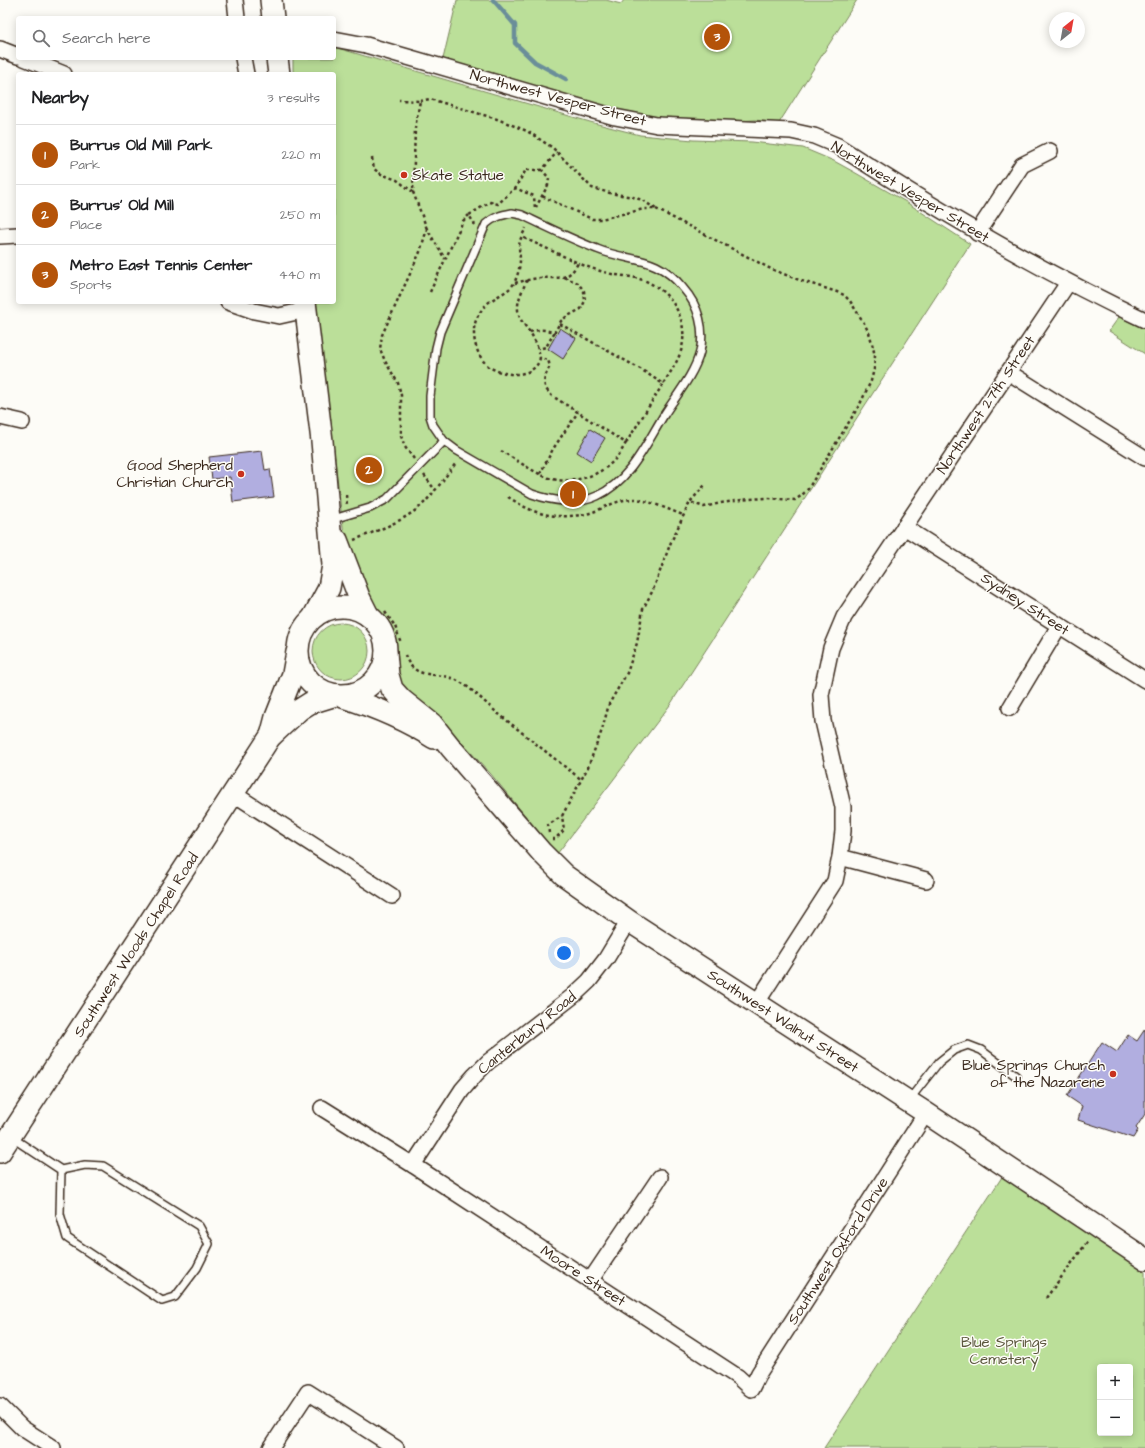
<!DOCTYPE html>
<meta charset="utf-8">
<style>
:root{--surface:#fff;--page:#f6f6f6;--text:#202124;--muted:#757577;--line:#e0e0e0;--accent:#b45309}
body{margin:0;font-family:"Architects Daughter",sans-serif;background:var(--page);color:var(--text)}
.controls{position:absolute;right:12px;bottom:12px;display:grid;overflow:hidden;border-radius:4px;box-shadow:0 2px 10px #0003}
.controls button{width:36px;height:36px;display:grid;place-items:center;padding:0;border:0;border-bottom:1px solid var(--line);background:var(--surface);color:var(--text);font:20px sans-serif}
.compass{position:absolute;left:1049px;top:12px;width:36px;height:36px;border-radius:50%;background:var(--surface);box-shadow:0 2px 10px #0003;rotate:31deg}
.you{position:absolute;left:564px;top:953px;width:14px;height:14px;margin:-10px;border:3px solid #fff;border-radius:50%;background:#1a73e8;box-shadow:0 0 0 6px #1a73e833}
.badge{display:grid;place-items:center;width:26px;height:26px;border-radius:50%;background:var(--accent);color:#fff;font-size:13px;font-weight:700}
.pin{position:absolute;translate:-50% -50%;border:2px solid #fff;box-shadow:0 1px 4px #0006}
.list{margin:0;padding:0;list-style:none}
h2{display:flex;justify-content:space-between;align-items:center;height:52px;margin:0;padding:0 16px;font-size:17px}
h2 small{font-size:13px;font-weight:400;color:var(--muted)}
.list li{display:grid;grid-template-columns:26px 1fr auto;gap:12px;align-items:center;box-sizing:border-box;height:60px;padding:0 16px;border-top:1px solid var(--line)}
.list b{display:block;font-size:15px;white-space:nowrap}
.list p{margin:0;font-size:13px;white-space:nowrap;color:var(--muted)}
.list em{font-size:13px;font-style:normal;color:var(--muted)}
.icon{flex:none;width:22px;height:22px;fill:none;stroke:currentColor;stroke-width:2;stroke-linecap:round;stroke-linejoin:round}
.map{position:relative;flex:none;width:1145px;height:1448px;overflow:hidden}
.search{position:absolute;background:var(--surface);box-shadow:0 2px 10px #0003;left:16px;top:16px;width:320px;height:44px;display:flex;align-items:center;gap:10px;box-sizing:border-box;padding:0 14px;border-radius:4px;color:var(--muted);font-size:15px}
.panel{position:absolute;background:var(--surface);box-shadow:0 2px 10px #0003;left:16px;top:72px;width:320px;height:232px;border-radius:4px}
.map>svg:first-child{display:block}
.green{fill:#bbdf99;stroke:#7b845c;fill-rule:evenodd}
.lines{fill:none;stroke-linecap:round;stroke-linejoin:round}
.stream{stroke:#6a8e99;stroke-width:4.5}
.building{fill:#b1aee0;stroke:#3b2a1e}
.lane-casing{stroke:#3b2a1e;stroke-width:10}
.street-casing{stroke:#3b2a1e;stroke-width:18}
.secondary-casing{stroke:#3b2a1e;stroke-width:24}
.path{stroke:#3b2a1e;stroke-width:2.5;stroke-dasharray:3 3;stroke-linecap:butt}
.lane{stroke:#fdfcf7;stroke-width:7}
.street{stroke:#fdfcf7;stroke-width:15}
.secondary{stroke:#fdfcf7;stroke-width:21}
.poi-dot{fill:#c8321e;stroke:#fdfcf7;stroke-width:1.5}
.labels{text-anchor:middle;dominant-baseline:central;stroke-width:3;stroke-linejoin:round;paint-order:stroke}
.street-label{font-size:15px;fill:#3b2a1e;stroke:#fdfcf7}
.poi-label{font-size:15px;fill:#3b2a1e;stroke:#fdfcf7;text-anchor:end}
.park-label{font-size:15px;fill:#5b573d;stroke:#fdfcf7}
</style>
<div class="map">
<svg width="1145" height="1448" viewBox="0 0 1145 1448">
<rect width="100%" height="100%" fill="#fdfcf7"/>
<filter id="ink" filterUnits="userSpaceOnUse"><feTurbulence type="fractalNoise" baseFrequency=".025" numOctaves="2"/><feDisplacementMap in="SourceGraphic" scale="8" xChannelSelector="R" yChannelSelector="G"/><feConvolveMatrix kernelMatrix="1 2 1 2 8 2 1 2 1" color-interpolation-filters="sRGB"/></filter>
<g filter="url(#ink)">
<g class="green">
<path d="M457 0H606L621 4 624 0H857L779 123 755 120 723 122 673 119 618 111 443 59Z"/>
<path d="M334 47 590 122 640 135 693 140 752 142 803 148 834 161 854 172 906 202 970 244 670 705 557 854 490 773 464 745 402 692 385 628 366 601 345 543 316 302H334V74H293V58H334Z"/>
<path d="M1119 317 1145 329V354L1109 331Z"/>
<circle cx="341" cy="651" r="28"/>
<path d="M1002 1177 1145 1272V1448H824ZM1100 1367H1130V1433H1100Z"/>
</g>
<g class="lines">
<path class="stream" d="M493 0 495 2 515 25V43L535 62 566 79"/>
</g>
<g class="building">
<path d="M560 328 576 338 563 359 548 349Z"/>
<path d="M590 429 605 438 591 461 577 452Z"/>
<path d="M262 451 265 470 270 469 274 497 233 502 230 477 212 479 209 457Z"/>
<path d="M1145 1029V1114L1136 1128 1138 1130 1133 1138 1078 1120 1082 1106 1067 1096 1102 1042 1117 1052 1128 1035 1137 1041Z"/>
</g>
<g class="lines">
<defs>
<g id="lane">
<path d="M512 213 522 215C547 227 571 239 597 249 631 263 656 254 683 288 699 306 705 329 700 352 694 375 676 396 664 415 646 444 630 481 597 496 578 505 552 501 532 494L456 450 444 441 433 425 430 416V396L436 348 440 332 486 224C494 217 501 215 512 213Z"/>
<path d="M330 520 370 508 387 499 444 441"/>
<path d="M909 1100 939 1062 954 1050 968 1045 981 1050 1016 1076"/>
<path d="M11 1137 61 1170 85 1165 103 1166 199 1226 209 1244 197 1268 175 1297 162 1301 67 1238 60 1214 61 1170"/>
</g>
<g id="street">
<path d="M235 0 237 18"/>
<path d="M334 39 366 45 615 117 657 125 791 131 814 136 838 146C937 210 1038 270 1145 320"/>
<path d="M0 49 18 56"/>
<path d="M24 58 64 74"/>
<path d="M243 58 246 74"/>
<path d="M977 233 1022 165 1050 151"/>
<path d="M0 236 18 235"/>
<path d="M228 302 254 311 279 316 306 310"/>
<path d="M1008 372 1145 458"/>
<path d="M0 417 22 422"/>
<path d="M904 527 1145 680"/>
<path d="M1010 708 1059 626"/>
<path d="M234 794 392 896"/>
<path d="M840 857 926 880"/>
<path d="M756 1004 835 881 840 857 843 831V807L823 721 821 695 831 648 844 617 1068 283"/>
<path d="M322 1108 413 1165 738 1377 751 1389 759 1373 926 1113"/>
<path d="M413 1165 462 1090 475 1075 488 1062 573 996 589 981 606 959 629 921"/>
<path d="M590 1281 660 1177"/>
<path d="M0 1406 22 1428 53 1448"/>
<path d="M271 1448 308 1392 396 1448"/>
</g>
<g id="secondary">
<path d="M271 0 273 18"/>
<path d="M277 58 279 74"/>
<path d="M305 302 322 441 333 565 329 588 314 616"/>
<path d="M337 540 359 597 368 615"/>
<circle cx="342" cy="651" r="44"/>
<path d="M386 653 388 675 392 689 402 700 432 724 452 749 542 853 564 875 629 921 926 1113 1145 1259"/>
<path d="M343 697C375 707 406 720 434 738"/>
<path d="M271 736 276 717 293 674 297 652"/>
<path d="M0 1152 270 737 299 710 310 703 336 695"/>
</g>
</defs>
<use href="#lane" class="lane-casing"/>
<use href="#street" class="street-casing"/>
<use href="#secondary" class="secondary-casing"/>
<g class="path">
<path d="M420 101 430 99 497 119 527 131 553 148 592 188 610 193 633 197 642 200 656 209H644L601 219H592L542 196"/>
<path d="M372 158 374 169 381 174 397 180 413 192 415 128 420 101 399 100"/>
<path d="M542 170H526L515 188 534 196 535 209 548 185 549 178 542 170 557 152"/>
<path d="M413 192 427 229"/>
<path d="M656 209 771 269 799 280 837 292 844 295 850 301 864 323 870 335 875 356 874 369 871 381 860 404 808 489 801 496 795 500 767 498 749 499 721 503 704 507 690 502 705 485"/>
<path d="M475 225 469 215 490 202 498 204 515 188"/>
<path d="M527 280C523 289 517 300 518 310 519 321 526 326 531 334 536 341 539 350 540 358"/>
<path d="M515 283C523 281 531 279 540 278 557 277 568 282 578 263L522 237"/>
<path d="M430 292 463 221 469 215"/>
<path d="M560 324 642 370 663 384C670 373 677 363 681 351 690 321 672 291 643 280 634 277 625 276 616 275 602 272 590 268 578 263"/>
<path d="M530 332C539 329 546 329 554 333L546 347 538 349"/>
<path d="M554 333 561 321 566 317 581 309 585 301 584 291 578 283 564 277"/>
<path d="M626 443 663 384"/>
<path d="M501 451C515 459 530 470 546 477 568 486 601 477 616 458 620 454 623 448 626 443 601 428 577 411 552 396 541 385 543 380 550 366L548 360 540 358C535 379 503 377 488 366 479 358 474 345 474 333 473 321 482 306 492 300 499 295 507 292 512 286 517 280 520 267 520 260 520 254 518 247 520 241 521 237 524 232 526 228"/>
<path d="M414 459 405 447 401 436V395L398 383 385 361 380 349 382 335 420 252 427 229 445 259"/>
<path d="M540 474 553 449 578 412"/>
<path d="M424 475 435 490"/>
<path d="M346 495 347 505"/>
<path d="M508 497C515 501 522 506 529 509 548 518 574 518 593 512 606 507 619 499 634 499 645 499 672 511 683 515"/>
<path d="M354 540C376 531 405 521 423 504 435 492 445 477 456 463"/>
<path d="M385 612 395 626 401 643"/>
<path d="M405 655C414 681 435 671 454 679 470 686 482 700 495 711 524 734 552 757 582 780"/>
<path d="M549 833 548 825 562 816"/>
<path d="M552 839H555L564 830 562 816 588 767 602 730 609 704 627 673 637 643 643 609 653 590 671 542 690 502"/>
<path d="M1046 1298 1088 1241"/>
</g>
<use href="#lane" class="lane"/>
<use href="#street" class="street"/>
<use href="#secondary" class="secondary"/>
</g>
</g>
<g class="poi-dot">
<circle cx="404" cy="175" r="4"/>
<circle cx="241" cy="474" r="4"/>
<circle cx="1113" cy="1074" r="4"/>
</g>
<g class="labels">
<g class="street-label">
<text transform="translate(558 98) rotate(15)">Northwest Vesper Street</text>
<text transform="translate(910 192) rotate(31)">Northwest Vesper Street</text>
<text transform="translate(986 405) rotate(-56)">Northwest 27th Street</text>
<text transform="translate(1025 604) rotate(33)">Sydney Street</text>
<text transform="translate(136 945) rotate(-57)">Southwest Woods Chapel Road</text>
<text transform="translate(783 1021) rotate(33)">Southwest Walnut Street</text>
<text transform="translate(527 1033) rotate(-39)">Canterbury Road</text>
<text transform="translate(838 1251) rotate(-57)">Southwest Oxford Drive</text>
<text transform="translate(583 1276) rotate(33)">Moore Street</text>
</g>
<g class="poi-label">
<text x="412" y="175" text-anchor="start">Skate Statue</text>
<text x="233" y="465">Good Shepherd<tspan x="233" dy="17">Christian Church</tspan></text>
<text x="1105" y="1065">Blue Springs Church<tspan x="1105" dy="17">of the Nazarene</tspan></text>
</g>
<g class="park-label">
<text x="1004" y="1342">Blue Springs<tspan x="1004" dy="17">Cemetery</tspan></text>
</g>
</g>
</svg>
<div class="controls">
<button>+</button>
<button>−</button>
</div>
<svg class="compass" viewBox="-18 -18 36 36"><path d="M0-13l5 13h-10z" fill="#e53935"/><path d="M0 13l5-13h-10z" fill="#757577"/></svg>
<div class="you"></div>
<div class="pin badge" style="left:573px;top:494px">1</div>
<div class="pin badge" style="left:369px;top:470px">2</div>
<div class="pin badge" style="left:717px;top:37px">3</div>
<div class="search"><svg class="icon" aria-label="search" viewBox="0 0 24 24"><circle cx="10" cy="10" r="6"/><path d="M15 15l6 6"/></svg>Search here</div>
<section class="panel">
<h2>Nearby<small>3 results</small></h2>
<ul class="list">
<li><span class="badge">1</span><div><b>Burrus Old Mill Park</b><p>Park</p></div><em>220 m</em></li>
<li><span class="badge">2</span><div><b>Burrus' Old Mill</b><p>Place</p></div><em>250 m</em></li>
<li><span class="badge">3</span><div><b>Metro East Tennis Center</b><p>Sports</p></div><em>440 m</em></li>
</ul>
</section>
</div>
